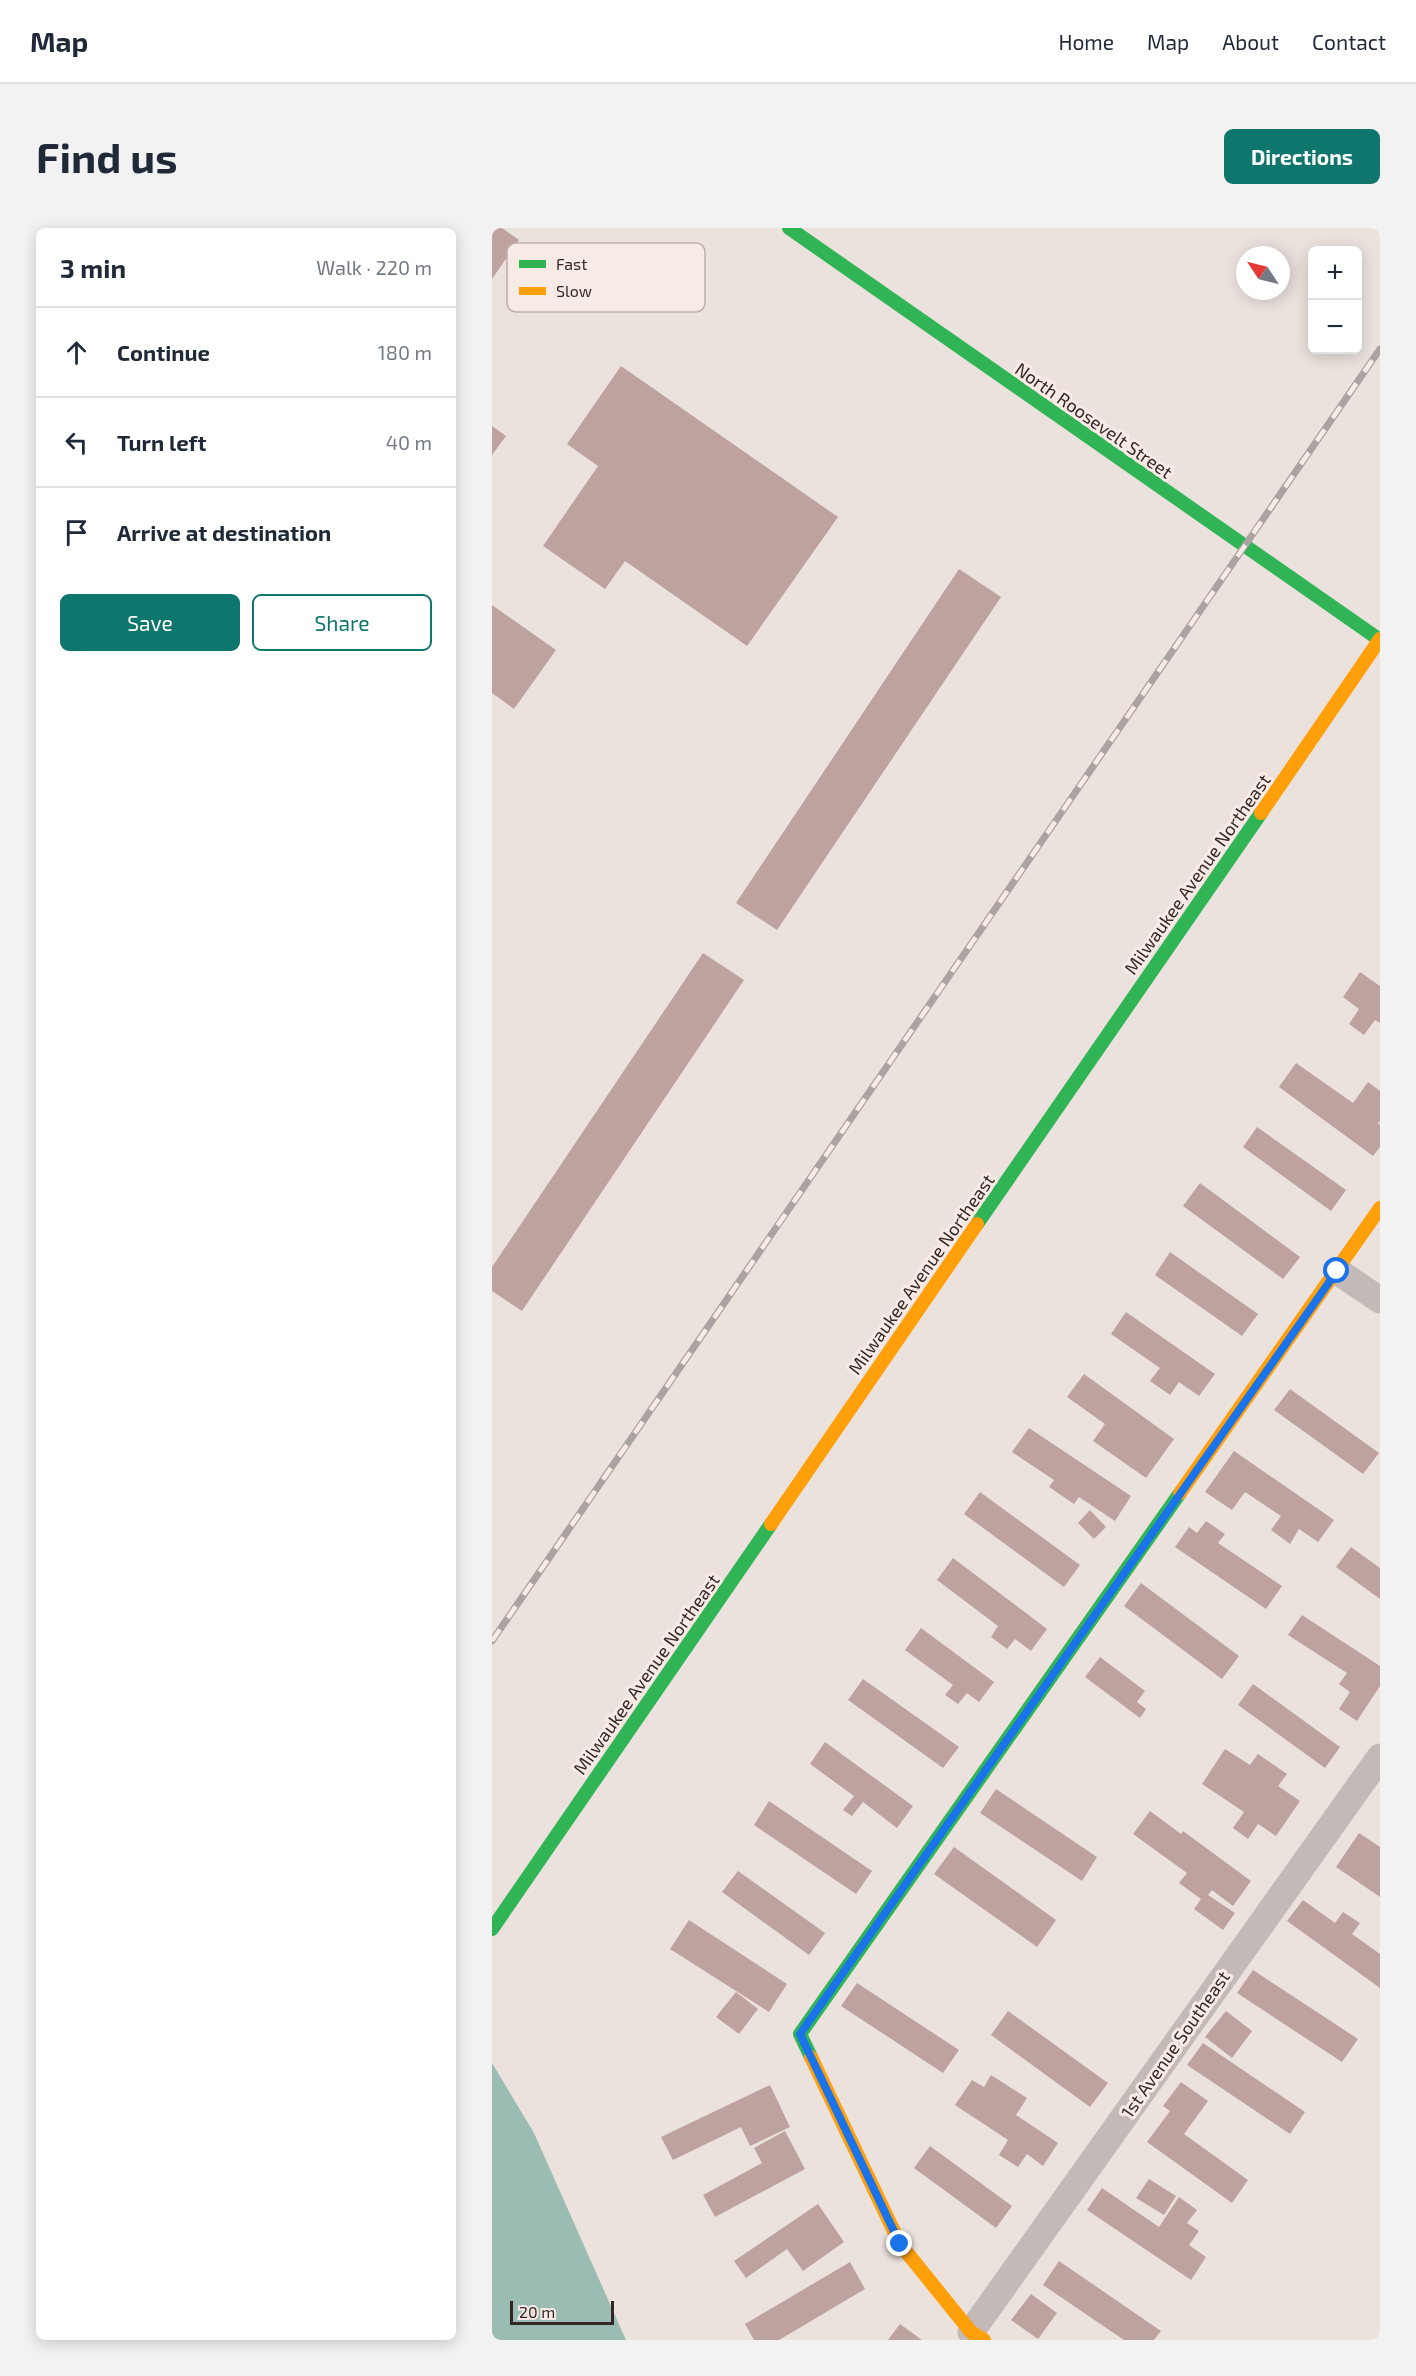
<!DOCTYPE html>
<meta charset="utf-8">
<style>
:root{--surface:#fff;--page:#f2f2f3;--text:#1f2937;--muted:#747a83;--line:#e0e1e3;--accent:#0f766e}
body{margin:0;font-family:"Exo 2",sans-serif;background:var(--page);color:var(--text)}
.controls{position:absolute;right:18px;top:18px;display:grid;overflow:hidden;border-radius:9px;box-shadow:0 3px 15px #0003}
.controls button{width:54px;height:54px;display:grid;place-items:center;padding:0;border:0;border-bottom:2px solid var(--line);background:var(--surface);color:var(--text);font:30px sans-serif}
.compass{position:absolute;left:744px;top:18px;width:54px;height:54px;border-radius:50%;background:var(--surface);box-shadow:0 3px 15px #0003;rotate:305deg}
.scale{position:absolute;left:18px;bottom:15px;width:104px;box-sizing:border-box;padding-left:6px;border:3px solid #332726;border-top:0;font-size:16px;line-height:21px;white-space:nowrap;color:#332726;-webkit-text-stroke:4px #f8eae4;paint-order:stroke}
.stop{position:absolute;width:18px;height:18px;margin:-14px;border:4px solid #1a73e8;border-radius:50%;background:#fff}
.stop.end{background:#1a73e8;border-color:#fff;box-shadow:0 2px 6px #0008}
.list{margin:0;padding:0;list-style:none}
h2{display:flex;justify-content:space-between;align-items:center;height:78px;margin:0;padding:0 24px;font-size:26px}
h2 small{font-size:20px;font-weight:400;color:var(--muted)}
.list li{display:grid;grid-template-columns:39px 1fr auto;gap:18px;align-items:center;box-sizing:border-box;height:90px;padding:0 24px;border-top:2px solid var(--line)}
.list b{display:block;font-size:22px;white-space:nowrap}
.list em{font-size:20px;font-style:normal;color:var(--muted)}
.actions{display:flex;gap:12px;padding:18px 24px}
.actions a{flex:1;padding:14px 0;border:2px solid var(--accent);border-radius:9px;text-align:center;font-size:21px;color:var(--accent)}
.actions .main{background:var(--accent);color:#fff}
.icon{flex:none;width:33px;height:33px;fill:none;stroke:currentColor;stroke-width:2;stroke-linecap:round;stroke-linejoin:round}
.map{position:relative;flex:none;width:888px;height:2112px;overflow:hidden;border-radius:9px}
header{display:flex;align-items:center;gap:36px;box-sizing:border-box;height:84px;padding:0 30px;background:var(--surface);border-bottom:2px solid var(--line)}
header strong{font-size:28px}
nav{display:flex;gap:33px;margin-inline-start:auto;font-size:21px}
.intro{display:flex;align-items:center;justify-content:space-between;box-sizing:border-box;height:144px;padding:0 36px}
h1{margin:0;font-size:42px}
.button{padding:15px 27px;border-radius:9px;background:var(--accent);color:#fff;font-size:21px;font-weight:700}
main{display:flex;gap:36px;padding:0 36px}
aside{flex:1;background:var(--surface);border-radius:9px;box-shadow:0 3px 15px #0003}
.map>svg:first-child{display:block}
.water{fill:#9bbcb3}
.building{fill:#bea2a0}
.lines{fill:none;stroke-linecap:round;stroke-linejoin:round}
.street{stroke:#c3bab7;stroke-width:27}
.fast{stroke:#30b455;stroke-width:14}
.slow{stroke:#ff9f0a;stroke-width:14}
.rail-casing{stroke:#aba3a1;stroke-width:7}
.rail{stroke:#f8eae4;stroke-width:4.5;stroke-dasharray:14;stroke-linecap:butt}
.route{stroke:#1a73e8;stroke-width:8}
.labels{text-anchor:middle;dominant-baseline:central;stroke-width:6;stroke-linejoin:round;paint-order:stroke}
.street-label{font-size:18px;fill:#332726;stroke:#f8eae4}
.key{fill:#f8eae4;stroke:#bdb0ab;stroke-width:1.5}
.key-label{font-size:16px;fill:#332726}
</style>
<header>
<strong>Map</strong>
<nav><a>Home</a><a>Map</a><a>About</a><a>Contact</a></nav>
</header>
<div class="intro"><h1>Find us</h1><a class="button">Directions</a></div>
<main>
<aside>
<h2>3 min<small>Walk · 220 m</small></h2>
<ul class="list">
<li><svg class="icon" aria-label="ahead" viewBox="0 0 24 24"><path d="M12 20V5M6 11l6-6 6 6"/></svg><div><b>Continue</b></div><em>180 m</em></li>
<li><svg class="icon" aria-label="left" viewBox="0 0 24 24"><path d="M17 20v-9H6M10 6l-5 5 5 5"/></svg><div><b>Turn left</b></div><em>40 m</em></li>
<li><svg class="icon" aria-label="arrive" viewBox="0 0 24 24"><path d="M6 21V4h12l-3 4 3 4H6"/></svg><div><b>Arrive at destination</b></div></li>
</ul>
<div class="actions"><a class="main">Save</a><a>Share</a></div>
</aside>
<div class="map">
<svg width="888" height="2112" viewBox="0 0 888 2112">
<rect width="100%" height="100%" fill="#ebe2de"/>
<path class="water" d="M0 1835 42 1905 134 2112H0Z"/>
<g class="building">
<path d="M0 0H10L27 12 0 51Z"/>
<path d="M129 138 346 289 255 418 133 333 113 361 51 318 106 238 75 216Z"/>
<path d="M0 198 14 208 0 227Z"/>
<path d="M467 341 509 369 285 702 244 675Z"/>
<path d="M0 377 64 422 22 481 0 465Z"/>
<path d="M211 725 252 752 30 1083 0 1063V1039Z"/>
<path d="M868 744 888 758V795L883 792 872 807 857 796 867 781 851 769Z"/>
<path d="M804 835 861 875 876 854 888 863V893L886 895 888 897V919L881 928 787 859Z"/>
<path d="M765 899 854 962 839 983 751 919Z"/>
<path d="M708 955 808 1029 791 1051 691 978Z"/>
<path d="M678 1024 766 1086 750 1108 663 1047Z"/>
<path d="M634 1084 723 1146 707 1168 687 1154 678 1167 658 1153 668 1140 619 1106Z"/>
<path d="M592 1146 682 1211 654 1250 601 1213 613 1196 575 1169Z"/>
<path d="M798 1161 887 1225 871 1246 782 1182Z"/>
<path d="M537 1200 639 1268 623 1293 587 1269 582 1276 557 1259 562 1252 520 1224Z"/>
<path d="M742 1223 842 1292 826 1314 807 1301 798 1316 779 1302 789 1288 753 1264 740 1282 713 1264Z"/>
<path d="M488 1264 588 1337 572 1359 472 1286Z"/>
<path d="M598 1282 614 1299 602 1311 586 1295Z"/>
<path d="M714 1293 733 1306 726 1315 790 1358 774 1381 683 1319 697 1299 705 1305Z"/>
<path d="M859 1319 888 1340V1371L844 1339Z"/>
<path d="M461 1330 555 1401 539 1423 523 1411 515 1421 499 1409 506 1398 445 1352Z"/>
<path d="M649 1355 747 1428 730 1451 632 1378Z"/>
<path d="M810 1387 888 1438V1458L865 1493 847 1481 858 1464 847 1456 855 1445 796 1407Z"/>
<path d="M429 1400 502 1454 487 1474 475 1465 466 1476 453 1467 461 1457 413 1422Z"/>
<path d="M608 1429 653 1463 645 1474 654 1481 648 1490 593 1449Z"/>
<path d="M371 1451 467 1519 451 1540 356 1472Z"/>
<path d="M761 1456 848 1519 833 1540 746 1477Z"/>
<path d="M333 1514 421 1578 405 1600 371 1574 360 1588 351 1582 362 1568 318 1536Z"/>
<path d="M733 1521 758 1537 766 1526 795 1546 786 1558 808 1573 784 1608 766 1596 756 1611 741 1600 752 1584 710 1556Z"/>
<path d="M504 1561 605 1629 590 1653 488 1585Z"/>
<path d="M277 1573 380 1643 364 1666 262 1597Z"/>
<path d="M658 1583 689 1606 691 1603 759 1653 741 1678 720 1662 716 1667 743 1685 731 1702 702 1681 709 1671 687 1655 695 1645 641 1606Z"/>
<path d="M867 1605 888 1619V1669L844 1639Z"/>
<path d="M462 1619 564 1692 545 1719 442 1646Z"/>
<path d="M246 1643 333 1705 317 1727 230 1664Z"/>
<path d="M811 1672 843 1695 851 1684 868 1695 860 1706 888 1726V1760L795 1693Z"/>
<path d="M197 1692 295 1756 277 1784 178 1721Z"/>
<path d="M761 1742 866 1811 850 1834 745 1765Z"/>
<path d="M365 1755 467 1822 451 1845 349 1778Z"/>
<path d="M244 1764 266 1781 247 1806 224 1789Z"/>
<path d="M516 1783 616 1855 598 1879 499 1807Z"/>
<path d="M734 1783 760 1803 740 1830 713 1809Z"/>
<path d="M711 1815 813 1884 798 1906 695 1837Z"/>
<path d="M499 1847 535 1870 524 1887 566 1915 551 1938 535 1926 526 1939 507 1927 516 1912 463 1877 480 1852 492 1859Z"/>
<path d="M689 1854 716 1873 692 1906 756 1952 740 1975 655 1914 678 1883 671 1878Z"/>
<path d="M278 1857 298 1899 258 1918 249 1899 181 1932 169 1909Z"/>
<path d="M293 1903 313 1941 223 1989 211 1967 270 1935 262 1920Z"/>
<path d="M438 1918 520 1978 504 2000 422 1940Z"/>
<path d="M657 1951 684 1968 672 1987 644 1970Z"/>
<path d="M610 1960 667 1999 687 1969 705 1982 695 1995 707 2003 697 2017 714 2029 699 2052 595 1982Z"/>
<path d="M326 1976 352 2014 311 2043 295 2021 254 2050 242 2033Z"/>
<path d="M567 2033 669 2103 662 2112H632L551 2057Z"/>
<path d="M358 2034 373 2061 287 2112H262L253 2096Z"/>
<path d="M539 2066 565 2085 546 2111 519 2092Z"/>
<path d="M408 2096 430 2112H396Z"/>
</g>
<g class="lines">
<g class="street">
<path d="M845 1043 888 1072"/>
<path d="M479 2104 888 1529"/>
</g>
<g class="fast">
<path d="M297 0 888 412"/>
<path d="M485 996 769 585"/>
<path d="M0 1701 279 1296"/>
<path d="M319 1829 308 1806 688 1265"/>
</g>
<g class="slow">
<path d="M769 585 888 411"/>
<path d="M688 1265 888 980"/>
<path d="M279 1296 485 996"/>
<path d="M319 1829 408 2016 479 2104 492 2112"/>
</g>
<defs>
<path id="rail" d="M0 1413 888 121"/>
</defs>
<use href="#rail" class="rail-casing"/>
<use href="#rail" class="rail"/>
</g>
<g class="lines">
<path class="route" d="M408 2016 308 1806 845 1043"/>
</g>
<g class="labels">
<g class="street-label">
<text transform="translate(602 192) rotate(35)">North Roosevelt Street</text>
<text transform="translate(705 646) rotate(-55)">Milwaukee Avenue Northeast</text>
<text transform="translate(429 1046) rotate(-55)">Milwaukee Avenue Northeast</text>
<text transform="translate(154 1446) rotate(-55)">Milwaukee Avenue Northeast</text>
<text transform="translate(683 1816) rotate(-55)">1st Avenue Southeast</text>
</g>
</g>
<rect x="15" y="15" width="198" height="69" rx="9" class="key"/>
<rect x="27" y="32" width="27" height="8" fill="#30b455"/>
<rect x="27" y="59" width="27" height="8" fill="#ff9f0a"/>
<g class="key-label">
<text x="64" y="42">Fast</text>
<text x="64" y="69">Slow</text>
</g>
</svg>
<div class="controls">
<button>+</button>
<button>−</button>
</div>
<svg class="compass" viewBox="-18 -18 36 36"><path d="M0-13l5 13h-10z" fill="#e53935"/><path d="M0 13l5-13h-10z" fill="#747a83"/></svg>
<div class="scale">20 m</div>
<div class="stop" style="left:845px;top:1043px"></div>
<div class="stop end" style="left:408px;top:2016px"></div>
</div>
</main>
